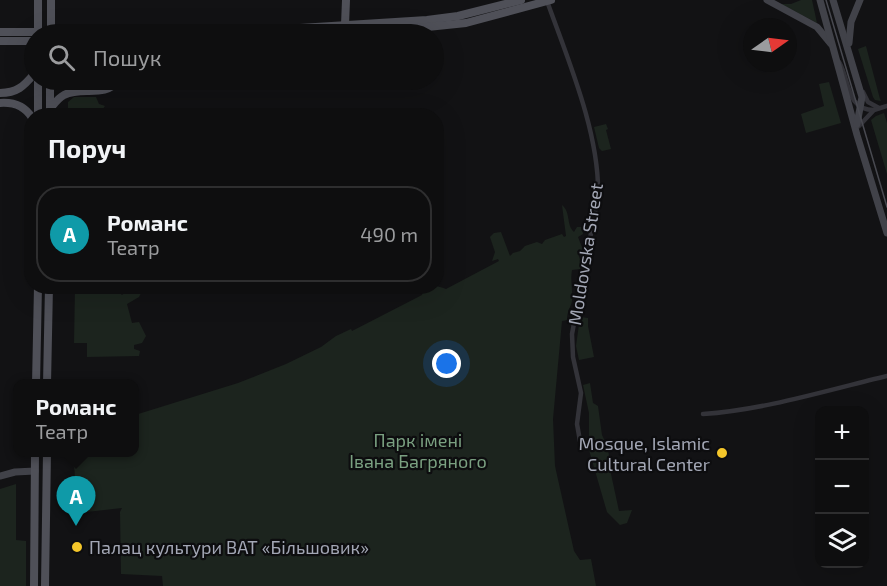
<!DOCTYPE html>
<html lang="uk">
<meta charset="utf-8">
<style>
:root{--surface:#0e0e0f;--page:#1c1c1d;--text:#f1f3f6;--muted:#9b9c9e;--line:#2e2e2f;--accent:#2563eb}
body{margin:0;font-family:"Exo 2",sans-serif;background:var(--page);color:var(--text)}
.controls{position:absolute;right:18px;bottom:18px;display:grid;overflow:hidden;border-radius:12px;box-shadow:0 6px 24px #0002}
.controls button{width:54px;height:54px;display:grid;place-items:center;padding:0;border:0;border-bottom:2px solid var(--line);background:var(--surface);color:var(--text);font:30px sans-serif}
.compass{position:absolute;left:743px;top:18px;width:54px;height:54px;border-radius:50%;background:var(--surface);box-shadow:0 6px 24px #0002;rotate:76deg}
.you{position:absolute;left:447px;top:364px;width:21px;height:21px;margin:-15px;border:4px solid #fff;border-radius:50%;background:#1a73e8;box-shadow:0 0 0 9px #1a73e833}
.badge{display:grid;place-items:center;width:39px;height:39px;border-radius:50%;background:var(--accent);color:#fff;font-size:20px;font-weight:700}
.pin{position:absolute;translate:-50% -50px;filter:drop-shadow(0 2px 3px #0008)}
.pin::after{content:'';position:absolute;top:32px;width:21px;height:18px;background:inherit;clip-path:polygon(0 0,100% 0,50% 100%)}
.popup{position:absolute;left:13px;top:379px;width:126px;height:78px;box-sizing:border-box;display:grid;place-content:center;border-radius:12px;background:var(--surface);filter:drop-shadow(0 2px 4px #0005);font-size:20px;white-space:nowrap;color:var(--muted)}
.popup b{font-size:22px;color:var(--text)}
.popup::after{content:'';position:absolute;left:50%;top:100%;margin-left:-12px;border:12px solid transparent;border-top-color:var(--surface)}
.list{margin:0;padding:0;list-style:none}
h2{display:flex;justify-content:space-between;align-items:center;height:78px;margin:0;padding:0 24px;font-size:26px}
h2 small{font-size:20px;font-weight:400;color:var(--muted)}
.list li{display:grid;grid-template-columns:39px 1fr auto;gap:18px;align-items:center;box-sizing:border-box;height:96px;margin:0 12px 12px;padding:0 12px;border:2px solid var(--line);border-radius:24px}
.list b{display:block;font-size:22px;white-space:nowrap}
.list p{margin:0;font-size:20px;white-space:nowrap;color:var(--muted)}
.list em{font-size:20px;font-style:normal;color:var(--muted)}
.icon{flex:none;width:33px;height:33px;fill:none;stroke:currentColor;stroke-width:2;stroke-linecap:round;stroke-linejoin:round}
.map{position:relative;flex:none;width:887px;height:586px;overflow:hidden}
.search{position:absolute;background:var(--surface);box-shadow:0 6px 24px #0002;left:24px;top:24px;width:420px;height:66px;display:flex;align-items:center;gap:15px;box-sizing:border-box;padding:0 21px;border-radius:33px;color:var(--muted);font-size:22px}
.panel{position:absolute;background:var(--surface);box-shadow:0 6px 24px #0002;left:24px;top:108px;width:420px;height:186px;border-radius:24px}
.map>svg:first-child{display:block}
.green{fill:#1c241e}
.lines{fill:none;stroke-linecap:round;stroke-linejoin:round}
.street{stroke:#333339;stroke-width:4.5}
.secondary{stroke:#414249;stroke-width:7}
.primary{stroke:#4f5058;stroke-width:8}
.tram{stroke:#484950;stroke-width:1.5}
.primary-bridge{stroke:#4f5058;stroke-width:8}
.poi-dot{fill:#f4c62a;stroke:#0d0d0f;stroke-width:2}
.labels{text-anchor:middle;dominant-baseline:central;stroke-width:4.5;stroke-linejoin:round;paint-order:stroke}
.street-label{font-size:18px;fill:#a3a7b5;stroke:#0d0d0f}
.park-label{font-size:18px;fill:#7aa081;stroke:#0d0d0f}
.poi-label{font-size:18px;fill:#a3a7b5;stroke:#0d0d0f;text-anchor:end}
</style>
<div class="map">
<svg width="887" height="586" viewBox="0 0 887 586">
<rect width="100%" height="100%" fill="#121214"/>
<g class="green">
<path d="M801 0H812L817 23 781 4H791Z"/>
<path d="M866 46 880 99 881 101 875 100 873 97 858 49Z"/>
<path d="M829 82 841 123 806 133 801 114 824 106 819 84Z"/>
<path d="M74 97H96L99 104 105 106 99 114 68 115V102Z"/>
<path d="M884 113 887 123V174L871 120 876 116Z"/>
<path d="M606 124 608 129 606 130 611 149 602 151 599 148 594 127Z"/>
<path d="M562 205C571 212 566 225 574 232L577 227H582L583 234 578 237 583 250 577 251 581 262 580 269 572 270C570 281 573 290 572 301 571 307 567 311 567 320L562 321 553 419 555 466 574 551 580 560 591 559 596 586H163L162 576 121 574 120 512 122 508 69 514C68 495 86 466 63 453L134 452 135 415 238 383 286 364 321 347 336 336 351 329 352 331 422 295 424 289C433 284 438 286 446 289L499 261 498 259 492 261 495 252 490 237 494 233 501 232 510 256 513 253 520 251 525 246 537 242 542 244 545 240 562 234 564 237 566 236Z"/>
<path d="M75 287H126L125 289 119 292 122 295 132 288H138L141 293 139 297 127 304 132 323 139 322 146 336 142 343 134 345V349L140 351 139 356 87 357V343H74Z"/>
<path d="M580 317 588 318V326L594 357 579 360 576 346Z"/>
<path d="M590 383 593 403 598 406 602 435 608 448 611 474 619 511 632 510 627 523 620 525 607 512 589 450V413L583 385Z"/>
<path d="M16 484V540L26 541V586H0V489Z"/>
</g>
<g class="lines">
<g class="street">
<path d="M547 1C568 60 600 134 598 196L572 334 573 357 581 393 577 424 580 441"/>
<path d="M839 62C850 80 846 110 874 110"/>
<path d="M863 92 868 102 879 108"/>
<path d="M859 126 874 110 887 106"/>
<path d="M703 414C764 410 828 390 887 376"/>
</g>
<g class="secondary">
<path d="M767 0 817 27 831 44"/>
<path d="M820 0 857 135 887 233"/>
<path d="M833 0 862 97 857 124"/>
<path d="M849 43 851 22 860 0"/>
<path d="M0 476 15 472 35 471"/>
</g>
<g class="primary">
<path d="M38 0V34"/>
<path d="M345 25 346 0"/>
<path d="M161 32 284 29 427 20 458 16 521 0"/>
<path d="M51 34V0"/>
<path d="M360 34 466 23 551 0"/>
<path d="M0 41H34"/>
<path d="M38 80V116"/>
<path d="M74 80 99 83 107 80"/>
<path d="M0 93C17 93 24 86 34 74"/>
<path d="M0 103C14 102 25 106 32 118"/>
<path d="M50 109C54 104 58 98 64 95 82 85 104 99 119 80"/>
<path d="M50 116V80"/>
<path d="M36 384 38 286"/>
<path d="M47 384 49 286"/>
<path d="M34 586 35 452"/>
<path d="M45 586 47 452"/>
</g>
<path class="tram" d="M826 0 887 207"/>
<path class="primary-bridge" d="M0 32H161"/>
</g>
<g class="poi-dot">
<circle cx="722" cy="453" r="6"/>
<circle cx="77" cy="547" r="6"/>
</g>
<g class="labels">
<g class="street-label">
<text transform="translate(585 254) rotate(-81)">Moldovska Street</text>
</g>
<g class="park-label">
<text x="418" y="440">Парк імені<tspan x="418" dy="21">Івана Багряного</tspan></text>
</g>
<g class="poi-label">
<text x="710" y="443">Mosque, Islamic<tspan x="710" dy="21">Cultural Center</tspan></text>
<text x="89" y="547" text-anchor="start">Палац культури ВАТ «Більшовик»</text>
</g>
</g>
</svg>
<div class="controls">
<button>+</button>
<button>−</button>
<button><svg class="icon" aria-label="layers" viewBox="0 0 24 24"><path d="M12 4l9 5-9 5-9-5zM3 14l9 5 9-5"/></svg></button>
</div>
<svg class="compass" viewBox="-18 -18 36 36"><path d="M0-13l5 13h-10z" fill="#e53935"/><path d="M0 13l5-13h-10z" fill="#9b9c9e"/></svg>
<div class="you"></div>
<div class="pin badge" style="left:76px;top:526px;background:#0f9aa8">A</div>
<div class="popup"><b>Романс</b>Театр</div>
<div class="search"><svg class="icon" aria-label="search" viewBox="0 0 24 24"><circle cx="10" cy="10" r="6"/><path d="M15 15l6 6"/></svg>Пошук</div>
<section class="panel">
<h2>Поруч<small></small></h2>
<ul class="list">
<li><span class="badge" style="background:#0f9aa8">A</span><div><b>Романс</b><p>Театр</p></div><em>490 m</em></li>
</ul>
</section>
</div>
